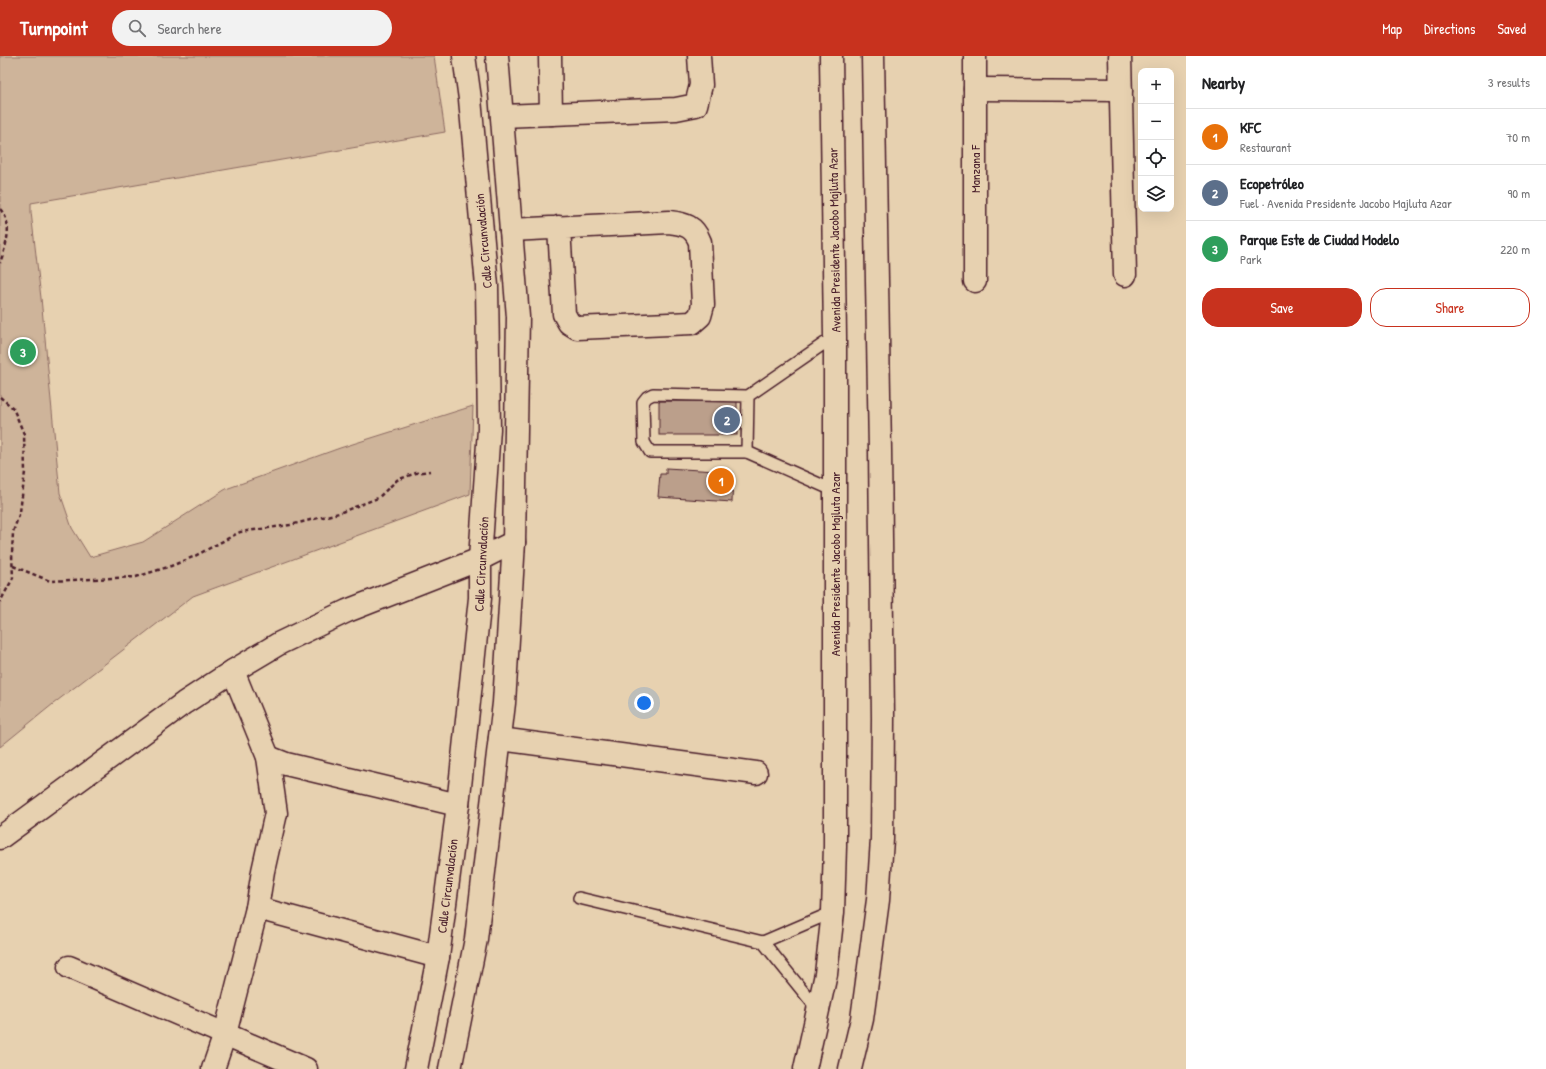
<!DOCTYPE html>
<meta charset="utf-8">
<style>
:root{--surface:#fff;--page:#f2f2f2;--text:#202124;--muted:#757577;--line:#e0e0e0;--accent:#c8321e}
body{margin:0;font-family:"Patrick Hand",sans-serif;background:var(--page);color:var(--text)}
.controls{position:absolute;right:12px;top:12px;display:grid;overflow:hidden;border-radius:8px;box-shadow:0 4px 16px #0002}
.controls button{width:36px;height:36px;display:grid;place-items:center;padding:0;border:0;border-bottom:1px solid var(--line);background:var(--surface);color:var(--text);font:20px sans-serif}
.you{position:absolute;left:644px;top:647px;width:14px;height:14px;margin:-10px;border:3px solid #fff;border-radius:50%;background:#1a73e8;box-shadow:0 0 0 6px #1a73e833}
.badge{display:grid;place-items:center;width:26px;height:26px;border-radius:50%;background:var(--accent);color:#fff;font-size:13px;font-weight:700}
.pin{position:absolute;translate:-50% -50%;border:2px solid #fff;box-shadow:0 1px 4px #0006}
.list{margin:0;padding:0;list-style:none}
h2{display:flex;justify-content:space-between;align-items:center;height:52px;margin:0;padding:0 16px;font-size:17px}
h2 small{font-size:13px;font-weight:400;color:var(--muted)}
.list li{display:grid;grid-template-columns:26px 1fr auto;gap:12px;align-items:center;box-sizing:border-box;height:56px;padding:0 16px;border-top:1px solid var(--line)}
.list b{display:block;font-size:15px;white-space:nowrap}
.list p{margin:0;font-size:13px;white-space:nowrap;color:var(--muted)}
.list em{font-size:13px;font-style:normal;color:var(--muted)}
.actions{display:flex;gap:8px;padding:12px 16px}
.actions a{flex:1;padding:9px 0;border:1px solid var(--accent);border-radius:16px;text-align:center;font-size:14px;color:var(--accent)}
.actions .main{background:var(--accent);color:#fff}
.icon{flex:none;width:22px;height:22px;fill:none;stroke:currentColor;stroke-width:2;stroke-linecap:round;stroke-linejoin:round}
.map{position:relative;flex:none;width:1186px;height:1013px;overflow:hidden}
header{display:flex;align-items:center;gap:24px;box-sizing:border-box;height:56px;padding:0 20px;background:var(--accent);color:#fff}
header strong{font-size:19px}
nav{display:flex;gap:22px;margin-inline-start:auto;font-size:14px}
.search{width:280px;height:36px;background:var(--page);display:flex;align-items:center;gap:10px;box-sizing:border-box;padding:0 14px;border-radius:22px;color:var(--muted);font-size:15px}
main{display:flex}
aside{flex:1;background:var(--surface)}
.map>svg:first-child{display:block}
.green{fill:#ceb49a;stroke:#8c6a62}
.building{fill:#bb9f8b;stroke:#4a1f2b}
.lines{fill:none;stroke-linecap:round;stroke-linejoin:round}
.service-casing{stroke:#4a1f2b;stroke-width:14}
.minor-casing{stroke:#4a1f2b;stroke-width:25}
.primary-casing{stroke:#4a1f2b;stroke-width:25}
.path{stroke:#4a1f2b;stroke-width:2.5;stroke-dasharray:4 3;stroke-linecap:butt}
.service{stroke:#e7d1b0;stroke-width:11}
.minor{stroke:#e7d1b0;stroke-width:22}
.primary{stroke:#e7d1b0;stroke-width:22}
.labels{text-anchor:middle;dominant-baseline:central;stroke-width:3;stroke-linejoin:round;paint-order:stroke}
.street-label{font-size:13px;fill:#4a1f2b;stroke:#e7d1b0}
</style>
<header>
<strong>Turnpoint</strong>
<div class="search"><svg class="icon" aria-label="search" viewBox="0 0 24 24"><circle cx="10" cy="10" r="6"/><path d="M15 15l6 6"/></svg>Search here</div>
<nav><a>Map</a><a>Directions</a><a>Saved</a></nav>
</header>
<main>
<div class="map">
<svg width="1186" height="1013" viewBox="0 0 1186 1013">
<rect width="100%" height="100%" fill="#e7d1b0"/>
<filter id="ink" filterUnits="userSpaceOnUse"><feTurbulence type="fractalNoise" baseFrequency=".025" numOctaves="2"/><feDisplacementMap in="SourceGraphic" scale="8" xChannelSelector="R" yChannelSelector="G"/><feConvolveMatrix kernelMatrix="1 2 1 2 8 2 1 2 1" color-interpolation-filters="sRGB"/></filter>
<g filter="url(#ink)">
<path class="green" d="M0 0H434L445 76 31 147V156L41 242 60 437 72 472 90 501 143 486 226 433 340 392 473 350 470 438 193 540 53 648 0 691Z"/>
<g class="building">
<rect x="659" y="345" width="78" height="34"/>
<path d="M666 412 733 416 732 446 658 441 660 418H666Z"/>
</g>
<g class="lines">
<defs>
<g id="service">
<path d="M748 340 747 396H650L644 386 643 346 647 341 653 338 748 340 835 280"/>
<path d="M747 396 835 435"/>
<path d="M579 842 763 886 833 856"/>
<path d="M763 886 818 954"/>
</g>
<g id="minor">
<path d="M550 0 551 58"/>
<path d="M1120 0 1125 219"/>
<path d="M975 33 1121 34"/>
<path d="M502 60 676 53 696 49 701 29 699 0"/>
<path d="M511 174 669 166C685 168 694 170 700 186L703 249 700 260 692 267 577 272 569 267 564 258 559 171"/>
<path d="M975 225V0"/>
<path d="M500 683 756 717"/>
<path d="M268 701 286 708 458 749"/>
<path d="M0 782 184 647 233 615 280 587 347 555 480 503 514 486"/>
<path d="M257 852 438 901"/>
<path d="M69 911 306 1013"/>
<path d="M213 1013 225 978 257 852 263 815 276 757 268 701 233 615"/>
<path d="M416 1013 438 901 458 749 480 542V503L489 373 487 230 470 43 464 0"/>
<path d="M450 1013 476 883 504 647 514 486 518 261 497 0"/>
</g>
<g id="primary">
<path d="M805 1013 826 918 833 856 835 790V280L831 0"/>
<path d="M850 1013 862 963 878 844 882 783 883 662 880 394 873 0"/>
</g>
</defs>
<use href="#service" class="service-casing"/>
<use href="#minor" class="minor-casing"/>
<use href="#primary" class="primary-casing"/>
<g class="path">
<path d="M0 153C14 168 6 189 0 207"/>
<path d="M0 341 13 352 24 378 25 416 20 456 13 476 12 498 13 522 0 546"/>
<path d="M13 510 50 525 136 521 171 510 193 501 240 476 290 469 339 457 378 442 397 424 416 417 430 415"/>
</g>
<use href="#service" class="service"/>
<use href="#minor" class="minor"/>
<use href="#primary" class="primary"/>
</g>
</g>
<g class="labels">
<g class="street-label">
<text transform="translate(975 113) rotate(-90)">Manzana F</text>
<text transform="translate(834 184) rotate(-91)">Avenida Presidente Jacobo Majluta Azar</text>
<text transform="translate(483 185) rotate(-95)">Calle Circunvalación</text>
<text transform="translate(481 508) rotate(-87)">Calle Circunvalación</text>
<text transform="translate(835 508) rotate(-90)">Avenida Presidente Jacobo Majluta Azar</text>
<text transform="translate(447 830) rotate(-83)">Calle Circunvalación</text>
</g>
</g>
</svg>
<div class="controls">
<button>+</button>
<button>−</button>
<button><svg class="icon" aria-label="locate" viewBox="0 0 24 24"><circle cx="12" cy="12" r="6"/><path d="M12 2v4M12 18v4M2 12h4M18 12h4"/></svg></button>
<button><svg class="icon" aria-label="layers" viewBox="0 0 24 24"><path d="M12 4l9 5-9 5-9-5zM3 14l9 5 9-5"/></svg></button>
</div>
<div class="you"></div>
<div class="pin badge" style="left:721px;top:425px;background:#e8710a">1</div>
<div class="pin badge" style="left:727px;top:364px;background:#5c6f8a">2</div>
<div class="pin badge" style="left:23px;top:296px;background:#2e9e5b">3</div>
</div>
<aside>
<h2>Nearby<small>3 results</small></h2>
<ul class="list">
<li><span class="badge" style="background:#e8710a">1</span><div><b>KFC</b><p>Restaurant</p></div><em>70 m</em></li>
<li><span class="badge" style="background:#5c6f8a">2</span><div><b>Ecopetróleo</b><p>Fuel · Avenida Presidente Jacobo Majluta Azar</p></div><em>90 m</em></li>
<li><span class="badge" style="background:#2e9e5b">3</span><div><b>Parque Este de Ciudad Modelo</b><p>Park</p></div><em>220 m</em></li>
</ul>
<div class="actions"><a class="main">Save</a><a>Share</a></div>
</aside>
</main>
